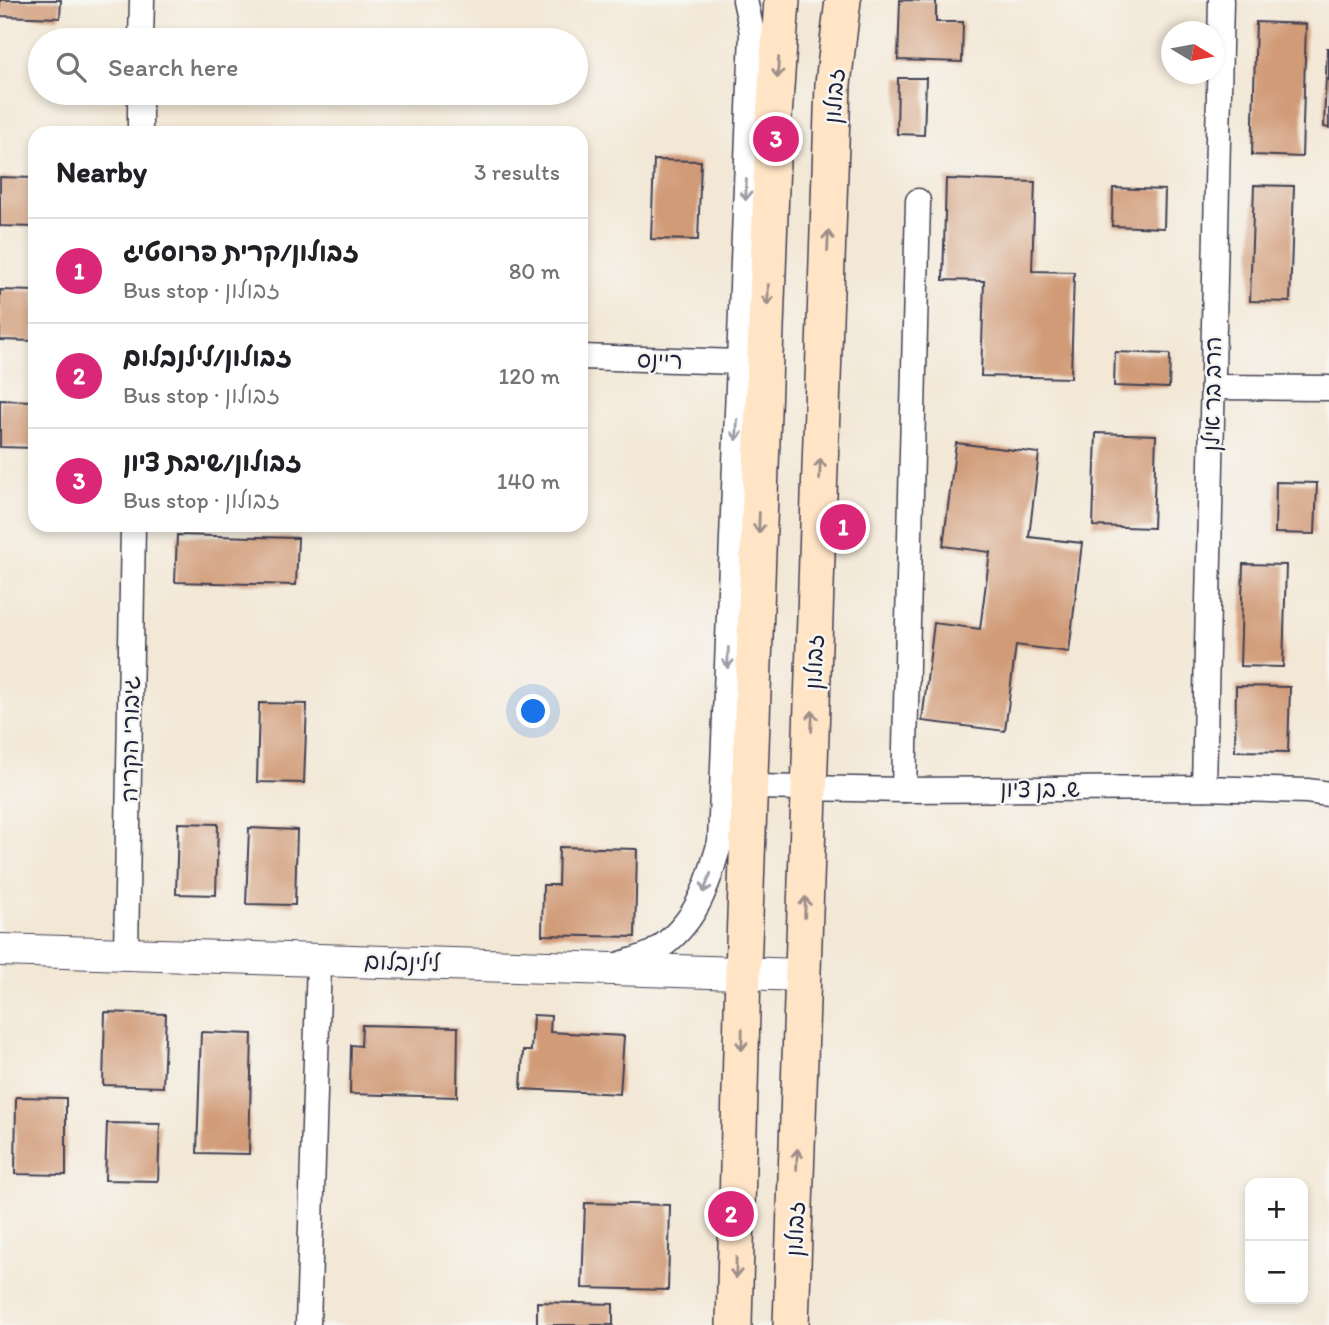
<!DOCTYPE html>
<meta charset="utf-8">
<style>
:root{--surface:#fff;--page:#f6f6f6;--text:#202124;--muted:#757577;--line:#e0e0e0;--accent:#db2777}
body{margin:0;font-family:Itim,"Playpen Sans Hebrew",sans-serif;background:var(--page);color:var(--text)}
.controls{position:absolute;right:21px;bottom:21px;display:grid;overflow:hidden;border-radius:14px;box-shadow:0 4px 10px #0003}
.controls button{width:63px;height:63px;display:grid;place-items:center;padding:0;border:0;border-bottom:2px solid var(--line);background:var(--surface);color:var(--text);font:35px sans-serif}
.compass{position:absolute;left:1161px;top:21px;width:63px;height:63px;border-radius:50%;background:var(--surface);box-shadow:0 4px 10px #0003;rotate:100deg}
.you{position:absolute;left:534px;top:712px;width:24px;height:24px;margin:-18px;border:5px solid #fff;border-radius:50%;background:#1a73e8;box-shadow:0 0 0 10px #1a73e833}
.badge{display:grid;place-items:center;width:46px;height:46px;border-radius:50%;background:var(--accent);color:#fff;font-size:23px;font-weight:700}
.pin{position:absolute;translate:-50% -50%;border:4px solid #fff;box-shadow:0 2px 7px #0006}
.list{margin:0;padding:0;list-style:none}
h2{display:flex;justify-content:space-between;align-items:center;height:91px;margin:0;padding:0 28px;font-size:30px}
h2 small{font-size:23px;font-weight:400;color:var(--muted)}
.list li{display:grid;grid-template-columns:46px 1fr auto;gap:21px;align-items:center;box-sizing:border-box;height:105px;padding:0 28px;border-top:2px solid var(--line)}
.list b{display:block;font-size:26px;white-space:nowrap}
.list p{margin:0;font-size:23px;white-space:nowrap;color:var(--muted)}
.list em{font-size:23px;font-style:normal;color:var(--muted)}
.icon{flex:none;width:38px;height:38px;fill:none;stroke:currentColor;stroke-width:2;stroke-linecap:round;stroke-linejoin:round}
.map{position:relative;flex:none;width:1329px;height:1325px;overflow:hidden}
.search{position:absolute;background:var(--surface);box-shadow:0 4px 10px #0003;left:28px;top:28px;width:560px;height:77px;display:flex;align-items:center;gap:18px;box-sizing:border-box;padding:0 24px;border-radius:38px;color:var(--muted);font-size:26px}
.panel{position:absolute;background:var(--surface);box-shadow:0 4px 10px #0003;left:28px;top:126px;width:560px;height:406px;border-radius:21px}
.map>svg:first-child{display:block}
.building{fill:#d19b78}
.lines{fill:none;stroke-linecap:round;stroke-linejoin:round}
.minor-casing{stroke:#414052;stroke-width:27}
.tertiary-casing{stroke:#414052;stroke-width:34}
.secondary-casing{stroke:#414052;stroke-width:38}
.minor{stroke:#fff;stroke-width:24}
.tertiary{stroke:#fff;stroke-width:32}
.secondary{stroke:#ffe4c6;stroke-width:35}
.oneway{stroke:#9c8d87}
.oneway2{stroke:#9c9ca7}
.labels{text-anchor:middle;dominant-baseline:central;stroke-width:5;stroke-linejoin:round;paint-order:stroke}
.street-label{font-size:23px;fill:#22223b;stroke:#f6f6f2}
</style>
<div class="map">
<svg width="1329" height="1325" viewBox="0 0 1329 1325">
<rect width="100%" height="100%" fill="#f6f6f2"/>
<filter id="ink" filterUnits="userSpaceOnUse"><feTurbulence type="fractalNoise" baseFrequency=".0143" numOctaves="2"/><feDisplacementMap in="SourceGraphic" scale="14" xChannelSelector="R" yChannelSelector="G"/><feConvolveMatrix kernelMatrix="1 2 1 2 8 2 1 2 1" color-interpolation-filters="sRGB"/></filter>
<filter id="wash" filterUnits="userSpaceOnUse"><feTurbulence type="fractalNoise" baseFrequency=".00686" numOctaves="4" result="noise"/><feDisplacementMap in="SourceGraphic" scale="28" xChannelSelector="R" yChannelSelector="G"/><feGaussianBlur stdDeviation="1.57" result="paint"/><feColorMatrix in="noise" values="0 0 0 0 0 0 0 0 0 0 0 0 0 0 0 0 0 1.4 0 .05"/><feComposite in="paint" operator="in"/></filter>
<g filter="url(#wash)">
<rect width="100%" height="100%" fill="#f3e7d5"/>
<g id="blocks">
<g class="building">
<path d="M0 0H61L60 18 0 16Z"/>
<path d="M900 0 936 1V22H963L962 62 898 60Z"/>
<path d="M1256 22 1306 24 1302 157 1252 155Z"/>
<path d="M1327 48H1329V128L1324 127Z"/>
<path d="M898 78H926L924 135 897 134Z"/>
<path d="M654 160 701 161 698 240 651 239Z"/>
<path d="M0 177 35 178V227L0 226Z"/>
<path d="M946 179 1035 182 1032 271 1074 272 1071 378 981 376 984 281 943 280Z"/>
<path d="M1254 185 1294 186 1290 302 1250 301Z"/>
<path d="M1113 188 1165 190 1164 228 1112 226Z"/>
<path d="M0 290 35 291V341L0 340Z"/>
<path d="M1115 352 1170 354 1169 388 1114 386Z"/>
<path d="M0 400 35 401V448L0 447Z"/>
<path d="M1096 433 1156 435 1153 528 1093 526Z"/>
<path d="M956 443 1039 453 1029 537 1082 543 1069 652 1016 645 1005 731 922 721 934 623 980 629 990 552 943 546Z"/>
<path d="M1276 482 1317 483 1315 534 1275 533Z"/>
<path d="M177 535 298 538 296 585 175 582Z"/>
<path d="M1243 564 1286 565 1283 667 1240 666Z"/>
<path d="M1236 686 1290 687 1288 752 1235 751Z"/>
<path d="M259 703 307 704 304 783 257 782Z"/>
<path d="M178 823 218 824 216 895 176 894Z"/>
<path d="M249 828 297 830 295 905 246 904Z"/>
<path d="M559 847 637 849 635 937 542 935 543 885H558Z"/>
<path d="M105 1012 166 1014 163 1087 103 1085Z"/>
<path d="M533 1015 551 1016 550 1032 624 1036 620 1094 521 1089 523 1051H531Z"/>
<path d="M362 1025 458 1027 457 1097 350 1094 351 1045 361 1046Z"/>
<path d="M201 1032 252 1034 249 1154 197 1153Z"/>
<path d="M16 1097 66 1098V1175L15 1174Z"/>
<path d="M107 1123 160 1124 158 1181 105 1180Z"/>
<path d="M585 1203 670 1205 668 1290 582 1288Z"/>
<path d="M537 1302 613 1304V1325H537Z"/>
</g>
</g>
</g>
<g filter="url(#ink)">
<use href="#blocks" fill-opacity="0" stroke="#414052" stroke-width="2"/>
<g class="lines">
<defs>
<g id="minor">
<path d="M141 40 142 0"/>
<path d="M140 133V93"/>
<path d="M581 357 739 362"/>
<path d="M1213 387 1329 388"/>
<path d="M750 787 904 790 1204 788 1307 791 1329 794"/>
<path d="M1204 788 1221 0"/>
<path d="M904 790 918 201"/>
<path d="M126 953 133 525"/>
<path d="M618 965C629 961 643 958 654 952 697 923 706 889 720 842L751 59 752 32 745 0"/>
<path d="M308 1325 319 959"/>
</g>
<path id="tertiary" d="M0 950 803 975"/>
<g id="secondary">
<path d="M734 1325 743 972 773 132 782 0"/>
<path d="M791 1325 833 84 843 0"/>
</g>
</defs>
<use href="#minor" class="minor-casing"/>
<use href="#tertiary" class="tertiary-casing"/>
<use href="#secondary" class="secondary-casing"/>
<use href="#minor" class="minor"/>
<use href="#tertiary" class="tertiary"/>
<use href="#secondary" class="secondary"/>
</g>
<defs><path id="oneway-shaft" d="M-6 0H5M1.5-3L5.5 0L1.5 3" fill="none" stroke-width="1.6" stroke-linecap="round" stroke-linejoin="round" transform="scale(1.75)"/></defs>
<g class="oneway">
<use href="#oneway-shaft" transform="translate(778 68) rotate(94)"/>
<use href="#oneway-shaft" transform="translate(828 241) rotate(-88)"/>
<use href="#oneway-shaft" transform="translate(768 295) rotate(92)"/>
<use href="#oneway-shaft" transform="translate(820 469) rotate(-88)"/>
<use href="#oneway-shaft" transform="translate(759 523) rotate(92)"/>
<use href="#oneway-shaft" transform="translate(812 721) rotate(-88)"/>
<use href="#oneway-shaft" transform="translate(805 907) rotate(-88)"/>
<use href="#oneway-shaft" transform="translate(742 1040) rotate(91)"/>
<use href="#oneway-shaft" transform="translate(797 1159) rotate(-88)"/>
<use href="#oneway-shaft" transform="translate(736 1268) rotate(91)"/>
</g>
<g class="oneway2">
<use href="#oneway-shaft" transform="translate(746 190) rotate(92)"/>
<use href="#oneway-shaft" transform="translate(737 430) rotate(92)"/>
<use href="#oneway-shaft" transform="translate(728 658) rotate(92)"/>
<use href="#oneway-shaft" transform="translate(707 883) rotate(111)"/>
</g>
</g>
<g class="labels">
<g class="street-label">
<text transform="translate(834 96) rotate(-86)">זבולון</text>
<text transform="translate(660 360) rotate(2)">ריינס</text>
<text transform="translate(1212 394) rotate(-89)">הרב בר אילן</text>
<text transform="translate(814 662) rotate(-88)">זבולון</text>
<text transform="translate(130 739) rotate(-89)">גיבורי הקריה</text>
<text x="1040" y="789">ש. בן ציון</text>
<text transform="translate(402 962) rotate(2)">לילינבלום</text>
<text transform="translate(795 1229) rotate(-88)">זבולון</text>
</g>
</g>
</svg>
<div class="controls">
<button>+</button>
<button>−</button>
</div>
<svg class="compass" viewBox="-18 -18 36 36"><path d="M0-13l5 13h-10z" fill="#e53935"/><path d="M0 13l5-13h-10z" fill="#757577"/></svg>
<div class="you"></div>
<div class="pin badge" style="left:843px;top:527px">1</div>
<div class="pin badge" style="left:731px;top:1214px">2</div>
<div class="pin badge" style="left:776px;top:139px">3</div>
<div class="search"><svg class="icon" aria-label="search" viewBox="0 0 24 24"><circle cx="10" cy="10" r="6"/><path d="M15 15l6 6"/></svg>Search here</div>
<section class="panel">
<h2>Nearby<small>3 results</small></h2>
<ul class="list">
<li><span class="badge">1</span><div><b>זבולון/קרית פרוסטיג</b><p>Bus stop · זבולון</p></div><em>80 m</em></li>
<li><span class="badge">2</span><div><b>זבולון/לילנבלום</b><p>Bus stop · זבולון</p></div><em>120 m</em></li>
<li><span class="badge">3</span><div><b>זבולון/שיבת ציון</b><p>Bus stop · זבולון</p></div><em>140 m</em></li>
</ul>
</section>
</div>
